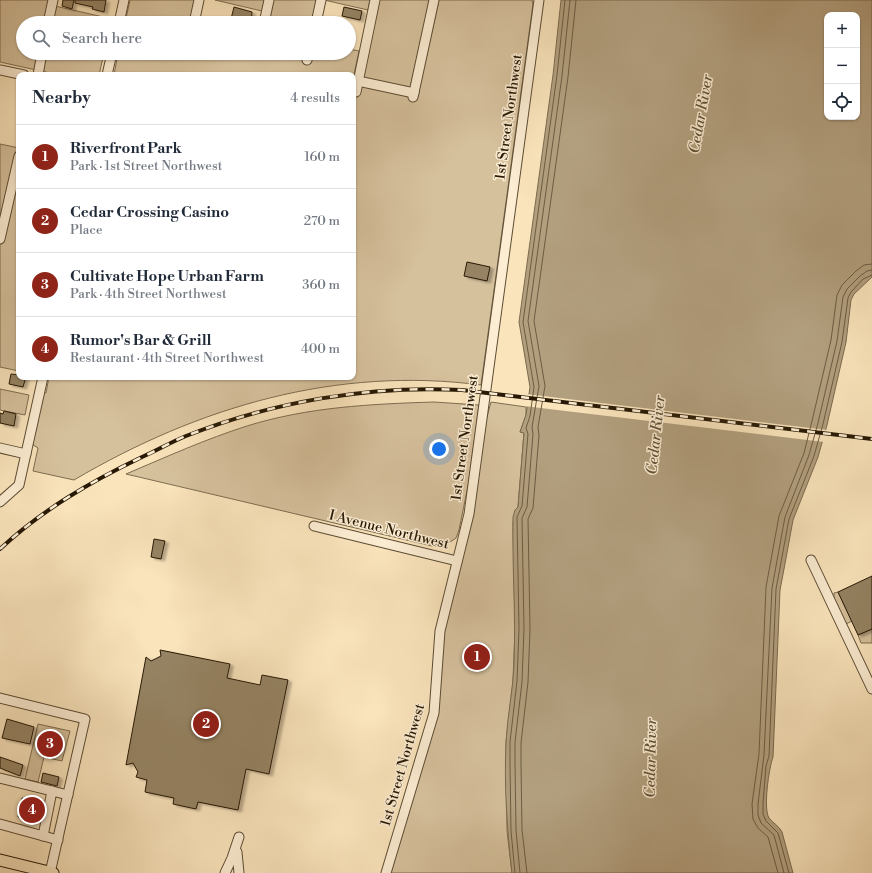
<!DOCTYPE html>
<meta charset="utf-8">
<style>
:root{--surface:#fff;--page:#f6f6f7;--text:#1f2937;--muted:#747a83;--line:#e0e1e3;--accent:#8f2418}
body{margin:0;font-family:"Libre Bodoni",serif;background:var(--page);color:var(--text)}
.controls{position:absolute;right:12px;top:12px;display:grid;overflow:hidden;border-radius:8px;box-shadow:0 1px 3px #0004}
.controls button{width:36px;height:36px;display:grid;place-items:center;padding:0;border:0;border-bottom:1px solid var(--line);background:var(--surface);color:var(--text);font:20px sans-serif}
.you{position:absolute;left:439px;top:449px;width:14px;height:14px;margin:-10px;border:3px solid #fff;border-radius:50%;background:#1a73e8;box-shadow:0 0 0 6px #1a73e833}
.badge{display:grid;place-items:center;width:26px;height:26px;border-radius:50%;background:var(--accent);color:#fff;font-size:13px;font-weight:700}
.pin{position:absolute;translate:-50% -50%;border:2px solid #fff;box-shadow:0 1px 4px #0006}
.list{margin:0;padding:0;list-style:none}
h2{display:flex;justify-content:space-between;align-items:center;height:52px;margin:0;padding:0 16px;font-size:17px}
h2 small{font-size:13px;font-weight:400;color:var(--muted)}
.list li{display:grid;grid-template-columns:26px 1fr auto;gap:12px;align-items:center;box-sizing:border-box;height:64px;padding:0 16px;border-top:1px solid var(--line)}
.list b{display:block;font-size:15px;white-space:nowrap}
.list p{margin:0;font-size:13px;white-space:nowrap;color:var(--muted)}
.list em{font-size:13px;font-style:normal;color:var(--muted)}
.icon{flex:none;width:22px;height:22px;fill:none;stroke:currentColor;stroke-width:2;stroke-linecap:round;stroke-linejoin:round}
.map{position:relative;flex:none;width:872px;height:873px;overflow:hidden}
.search{position:absolute;background:var(--surface);box-shadow:0 1px 3px #0004;left:16px;top:16px;width:340px;height:44px;display:flex;align-items:center;gap:10px;box-sizing:border-box;padding:0 14px;border-radius:22px;color:var(--muted);font-size:15px}
.panel{position:absolute;background:var(--surface);box-shadow:0 1px 3px #0004;left:16px;top:72px;width:340px;height:308px;border-radius:8px}
.map>svg:first-child{display:block}
.green{fill:#d6c19d;stroke:#7e6d51}
.water{fill:#b29f7e;stroke:#7a694e;fill-rule:evenodd}
.pier{fill:#fae4bc}
.lines{fill:none;stroke-linecap:round;stroke-linejoin:round}
.shore{stroke:#6c5c42;stroke-width:1}
.building{fill:#958364;stroke:#271905;filter:url(#shadow)}
.minor-casing{stroke:#5c4c33;stroke-width:11}
.major-casing{stroke:#271905;stroke-width:13}
.minor{stroke:#fcedd3;stroke-width:9}
.major{stroke:#fae4bc;stroke-width:11}
.rail-casing{stroke:#271905;stroke-width:4}
.rail{stroke:#fcedd3;stroke-width:2.5;stroke-dasharray:8;stroke-linecap:butt}
.labels{text-anchor:middle;dominant-baseline:central;stroke-width:3;stroke-linejoin:round;paint-order:stroke}
.street-label{font-size:14px;fill:#271905;stroke:#fcedd3}
.water-label{font-size:15px;font-style:italic;fill:#5f4f35;stroke:#fcedd3}
</style>
<div class="map">
<svg width="872" height="873" viewBox="0 0 872 873">
<defs>
<filter id="shadow"><feDropShadow dx="3.5" dy="2" stdDeviation="1" flood-color="#0004"/></filter>
</defs>
<rect width="100%" height="100%" fill="#fae4bc"/>
<filter id="stains"><feTurbulence type="fractalNoise" baseFrequency=".005" numOctaves="4"/><feColorMatrix values="0 0 0 0 .2 0 0 0 0 .09 0 0 0 0 .02 0 0 0 .5 -.17"/></filter>
<radialGradient id="worn" r=".72"><stop offset=".6" stop-color="#630" stop-opacity="0"/><stop offset="1" stop-color="#630" stop-opacity=".3"/></radialGradient>
<g class="green">
<path d="M0 0H56L55 6 112 19 111 23H23V53H104L99 75H59L0 62Z"/>
<path d="M130 0H201L197 18 219 23H125Z"/>
<path d="M215 0H265L262 11Z"/>
<path d="M273 0H370L368 10 324 0 318 23H268Z"/>
<path d="M379 0H430L408 97 417 99 439 0H532L533 4 481 385C336 366 198 407 74 480L33 471 38 448 33 445 32 441 43 392 46 393 49 377H353V96L358 97Z"/>
<path d="M349 49 359 51 353 79V75H114L118 53H349Z"/>
<path d="M0 144 19 148V371L0 367Z"/>
<path d="M0 389 29 395 25 415 0 410Z"/>
<path d="M434 402 479 405 469 481 459 530 456 538 443 547 432 546 126 474C166 457 206 439 247 426 308 407 371 404 434 402Z"/>
<path d="M491 402 526 407V415L520 432H524L518 507 513 522 515 628 513 681 506 742V764L507 831 512 873H386L428 736 440 632 478 450Z"/>
<path d="M838 592 852 621 846 624 834 599V593Z"/>
<path d="M872 629V643H861L858 635Z"/>
<path d="M38 724 70 731 62 761 44 757 38 782 25 779Z"/>
</g>
<path class="water" d="M561 0H872V277L854 294 851 300 846 342 827 425 818 457 793 520 784 569 780 590 773 757C769 768 763 808 769 818 773 823 779 826 782 832L793 873H512C507 830 504 786 506 743 507 717 513 691 514 665 516 615 512 566 513 517L515 510 518 507 524 433 520 432 526 415 530 387 519 322 553 75ZM827 15H857V117H827Z"/>
<path class="pier" d="M526 394 827 430V432L824 442 524 406Z"/>
<g class="lines">
<g class="shore">
<path d="M515 873 511 831 510 764V742L517 681 519 629 517 517 522 506 528 434 526 428 530 416 534 387 523 322 557 75 565 0"/>
<path d="M520 873 516 830 515 764V742L522 682 524 629 522 518 527 507 533 434 532 427 539 386 528 321 562 76 570 0"/>
<path d="M527 873 522 830 521 764V743L528 682 530 629 528 519 533 508 539 435 538 427 545 386 534 321 568 77 576 0"/>
<path d="M778 873 768 837 758 828 753 819 752 804 759 754 766 587 779 516 804 453 812 421 831 340 837 295 842 285 856 271 864 265 872 264"/>
<path d="M784 873 774 835 761 823 758 815V804L764 755 772 588 785 517 809 455 818 423 837 341 843 297 847 289 860 276 867 271 872 270"/>
<path d="M789 873 778 833 766 821 763 814V803L766 766 769 756 776 589 789 519 814 456 823 424 842 342 848 298 851 292 863 279 872 275"/>
</g>
</g>
<g class="building">
<path d="M63 0H74L72 9 62 6Z"/>
<path d="M75 0H106L104 12 92 9 93 7 75 3Z"/>
<path d="M234 7 252 12 251 21 243 22 231 19Z"/>
<path d="M344 7 362 11 360 20 342 16Z"/>
<path d="M467 262 490 267 487 281 464 276Z"/>
<path d="M11 374 19 375V377H26L23 387 9 384Z"/>
<path d="M4 411 16 414 14 426 0 423V413L3 414Z"/>
<path d="M154 539 165 541 161 559 151 557Z"/>
<path d="M872 576V629L858 635 838 592Z"/>
<path d="M160 650 230 664 227 678 260 685 262 675 288 680 269 774 246 769 238 810 198 802 196 809 173 804 174 798 145 792 147 780 136 777 138 772 133 763 126 765 146 657 151 661 161 656Z"/>
<path d="M7 719 34 727 30 744 2 738Z"/>
<path d="M0 757 23 765 20 776 0 768Z"/>
<path d="M43 773 59 777 57 786 41 782Z"/>
<path d="M22 798 44 803 40 821 18 817Z"/>
</g>
<g class="lines">
<defs>
<g id="minor">
<path d="M48 23 53 0"/>
<path d="M119 23 124 0"/>
<path d="M194 23 199 0"/>
<path d="M264 23 269 0"/>
<path d="M316 23 321 0"/>
<path d="M307 60 309 53"/>
<path d="M0 70 24 75"/>
<path d="M38 75 42 53"/>
<path d="M107 75 112 53"/>
<path d="M358 81 414 93"/>
<path d="M356 92 375 0"/>
<path d="M413 97 434 0"/>
<path d="M0 239 19 156"/>
<path d="M0 448 26 454"/>
<path d="M0 502 19 485 43 377"/>
<path d="M314 526 457 561"/>
<path d="M811 560 872 689"/>
<path d="M0 698 85 719 50 873"/>
<path d="M0 778 68 795"/>
<path d="M0 824 58 840"/>
<path d="M43 836 52 791"/>
<path d="M237 852 239 873"/>
<path d="M225 873 232 858 239 837"/>
<path d="M386 873 434 713 440 631 469 514 539 0"/>
</g>
<path id="major" d="M0 860 53 873"/>
</defs>
<use href="#minor" class="minor-casing"/>
<use href="#major" class="major-casing"/>
<use href="#minor" class="minor"/>
<use href="#major" class="major"/>
<defs>
<path id="rail" d="M0 549C42 510 90 482 142 457 156 451 171 442 186 436 272 402 369 385 462 390L872 439"/>
</defs>
<use href="#rail" class="rail-casing"/>
<use href="#rail" class="rail"/>
</g>
<g class="labels">
<g class="street-label">
<text transform="translate(509 117) rotate(-82)">1st Street Northwest</text>
<text transform="translate(465 438) rotate(-82)">1st Street Northwest</text>
<text transform="translate(389 530) rotate(14)">I Avenue Northwest</text>
<text transform="translate(403 765) rotate(-74)">1st Street Northwest</text>
</g>
<g class="water-label">
<text transform="translate(701 114) rotate(-80)">Cedar River</text>
<text transform="translate(656 435) rotate(-84)">Cedar River</text>
<text transform="translate(651 758) rotate(-89)">Cedar River</text>
</g>
</g>
<rect width="100%" height="100%" filter="url(#stains)"/>
<rect width="100%" height="100%" fill="url(#worn)"/>
</svg>
<div class="controls">
<button>+</button>
<button>−</button>
<button><svg class="icon" aria-label="locate" viewBox="0 0 24 24"><circle cx="12" cy="12" r="6"/><path d="M12 2v4M12 18v4M2 12h4M18 12h4"/></svg></button>
</div>
<div class="you"></div>
<div class="pin badge" style="left:477px;top:657px">1</div>
<div class="pin badge" style="left:206px;top:724px">2</div>
<div class="pin badge" style="left:50px;top:744px">3</div>
<div class="pin badge" style="left:32px;top:810px">4</div>
<div class="search"><svg class="icon" aria-label="search" viewBox="0 0 24 24"><circle cx="10" cy="10" r="6"/><path d="M15 15l6 6"/></svg>Search here</div>
<section class="panel">
<h2>Nearby<small>4 results</small></h2>
<ul class="list">
<li><span class="badge">1</span><div><b>Riverfront Park</b><p>Park · 1st Street Northwest</p></div><em>160 m</em></li>
<li><span class="badge">2</span><div><b>Cedar Crossing Casino</b><p>Place</p></div><em>270 m</em></li>
<li><span class="badge">3</span><div><b>Cultivate Hope Urban Farm</b><p>Park · 4th Street Northwest</p></div><em>360 m</em></li>
<li><span class="badge">4</span><div><b>Rumor's Bar &amp; Grill</b><p>Restaurant · 4th Street Northwest</p></div><em>400 m</em></li>
</ul>
</section>
</div>
